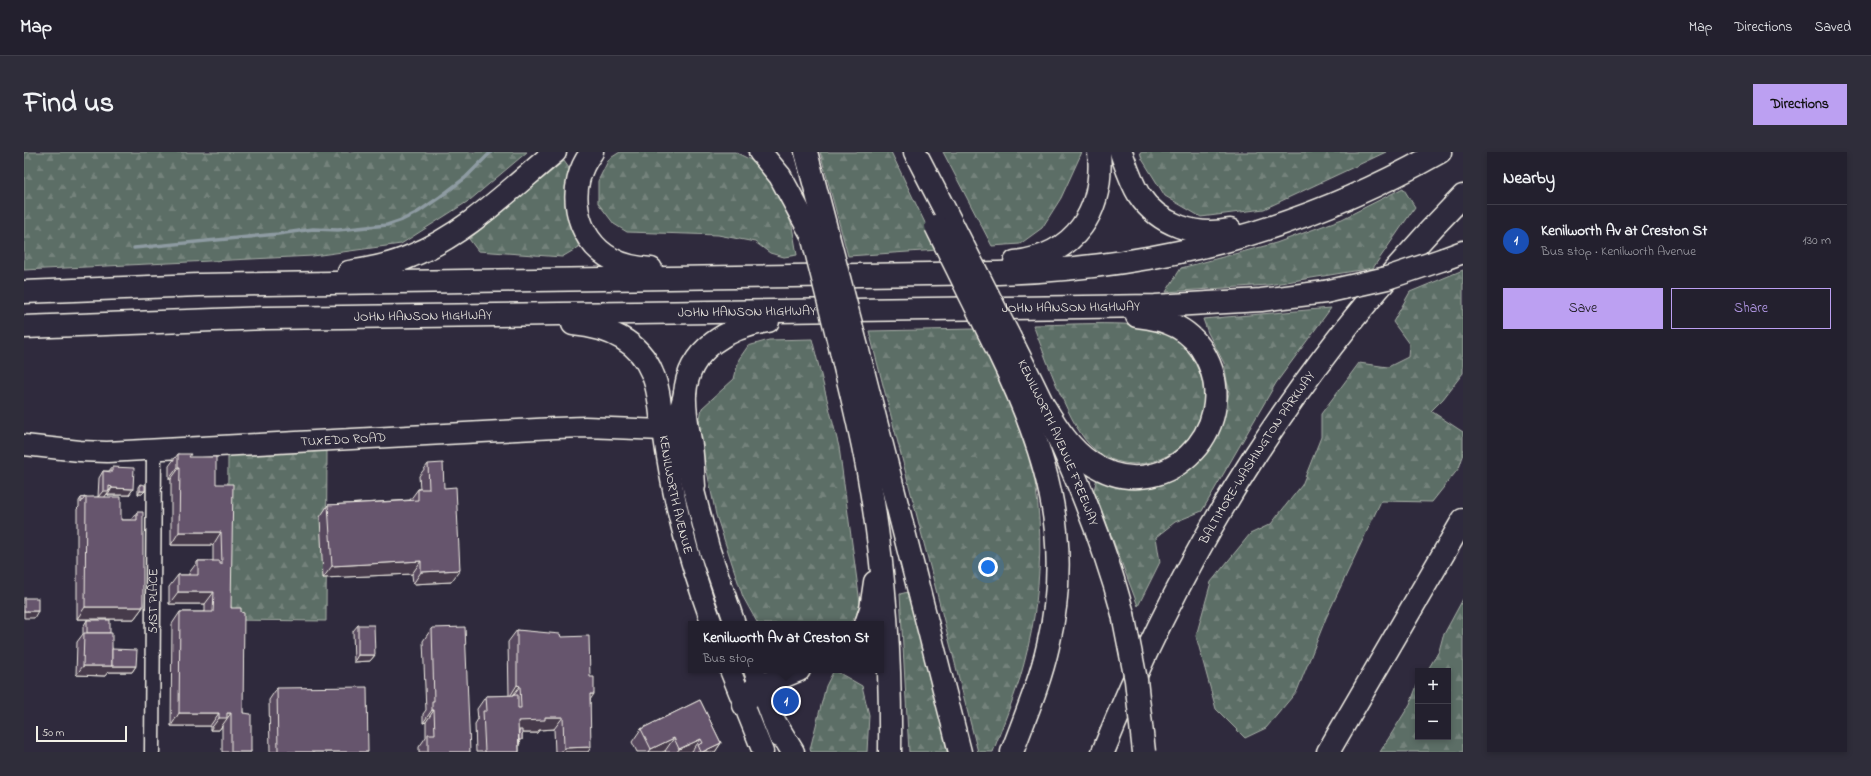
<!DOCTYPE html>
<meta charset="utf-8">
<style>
:root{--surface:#23202e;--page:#2f2d3a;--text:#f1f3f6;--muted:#a3a3aa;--line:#403e4a;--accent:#bca0f2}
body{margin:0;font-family:"Indie Flower",sans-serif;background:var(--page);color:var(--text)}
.controls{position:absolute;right:12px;bottom:12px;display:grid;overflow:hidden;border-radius:0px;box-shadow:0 2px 6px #0003}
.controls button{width:36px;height:36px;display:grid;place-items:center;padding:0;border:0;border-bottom:1px solid var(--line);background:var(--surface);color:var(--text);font:20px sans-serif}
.scale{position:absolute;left:12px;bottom:10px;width:91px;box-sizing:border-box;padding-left:4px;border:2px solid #f4f1e8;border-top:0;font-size:11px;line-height:14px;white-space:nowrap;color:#f4f1e8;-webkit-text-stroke:3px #2f2a3d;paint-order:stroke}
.you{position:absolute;left:964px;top:415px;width:14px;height:14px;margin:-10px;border:3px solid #fff;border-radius:50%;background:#1a73e8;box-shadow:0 0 0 6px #1a73e833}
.badge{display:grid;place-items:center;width:26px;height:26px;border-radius:50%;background:var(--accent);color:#fff;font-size:13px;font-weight:700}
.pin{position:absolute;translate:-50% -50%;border:2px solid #fff;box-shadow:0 1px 4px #0006}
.popup{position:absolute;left:664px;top:469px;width:196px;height:52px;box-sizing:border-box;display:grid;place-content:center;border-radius:0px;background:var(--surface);filter:drop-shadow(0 1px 3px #0005);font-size:13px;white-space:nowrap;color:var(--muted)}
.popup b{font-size:15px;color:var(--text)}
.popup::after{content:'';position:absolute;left:50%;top:100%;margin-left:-8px;border:8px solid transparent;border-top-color:var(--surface)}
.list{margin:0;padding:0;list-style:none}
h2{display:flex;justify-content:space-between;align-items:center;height:52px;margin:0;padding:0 16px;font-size:17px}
h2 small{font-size:13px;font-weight:400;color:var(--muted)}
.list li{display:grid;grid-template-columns:26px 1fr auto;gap:12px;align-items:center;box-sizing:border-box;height:72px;padding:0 16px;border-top:1px solid var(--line)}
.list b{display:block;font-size:15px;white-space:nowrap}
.list p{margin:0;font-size:13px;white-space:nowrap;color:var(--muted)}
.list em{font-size:13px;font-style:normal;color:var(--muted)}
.actions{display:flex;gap:8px;padding:12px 16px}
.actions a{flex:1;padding:9px 0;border:1px solid var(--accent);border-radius:0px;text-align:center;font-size:14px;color:var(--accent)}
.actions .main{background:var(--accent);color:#111}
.map{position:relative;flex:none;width:1439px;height:600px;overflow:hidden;border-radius:0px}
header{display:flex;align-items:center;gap:24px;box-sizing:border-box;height:56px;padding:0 20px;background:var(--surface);border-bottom:1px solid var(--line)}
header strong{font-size:19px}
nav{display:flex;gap:22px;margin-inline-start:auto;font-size:14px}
.intro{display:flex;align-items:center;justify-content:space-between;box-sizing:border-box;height:96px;padding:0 24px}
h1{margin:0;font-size:28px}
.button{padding:10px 18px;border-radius:0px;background:var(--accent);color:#111;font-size:14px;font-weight:700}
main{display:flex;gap:24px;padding:0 24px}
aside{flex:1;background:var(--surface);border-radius:0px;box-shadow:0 2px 6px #0003}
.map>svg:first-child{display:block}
.forest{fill:url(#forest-firs);stroke:#a8b0a7}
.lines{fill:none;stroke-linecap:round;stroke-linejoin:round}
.stream{stroke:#8e9ba2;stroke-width:3.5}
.minor-casing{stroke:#f4f1e8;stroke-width:17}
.secondary-casing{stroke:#f4f1e8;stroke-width:23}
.primary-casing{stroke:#f4f1e8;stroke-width:25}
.motorway-casing{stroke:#f4f1e8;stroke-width:25}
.minor{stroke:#2f2a3d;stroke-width:14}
.secondary{stroke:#2f2a3d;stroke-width:20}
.primary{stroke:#2f2a3d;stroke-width:22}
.motorway{stroke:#2f2a3d;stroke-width:22}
.motorway-bridge-casing{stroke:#f4f1e8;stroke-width:25;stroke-linecap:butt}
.motorway-bridge{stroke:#2f2a3d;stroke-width:22}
.wall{fill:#58485e;stroke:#f4f1e8}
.shaded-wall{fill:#473b4c;stroke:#f4f1e8}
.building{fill:#66546d;stroke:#f4f1e8}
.labels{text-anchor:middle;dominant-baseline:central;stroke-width:3;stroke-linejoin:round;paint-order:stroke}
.street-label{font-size:13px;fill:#f4f1e8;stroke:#2f2a3d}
</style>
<header>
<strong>Map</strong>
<nav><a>Map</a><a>Directions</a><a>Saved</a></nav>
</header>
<div class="intro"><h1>Find us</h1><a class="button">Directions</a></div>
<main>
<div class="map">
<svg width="1439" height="600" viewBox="0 0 1439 600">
<defs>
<pattern id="forest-firs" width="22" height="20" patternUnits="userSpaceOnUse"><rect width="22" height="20" fill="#5c6e66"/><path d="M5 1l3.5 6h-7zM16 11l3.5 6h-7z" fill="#74837c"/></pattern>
</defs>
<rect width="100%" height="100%" fill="#2f2a3d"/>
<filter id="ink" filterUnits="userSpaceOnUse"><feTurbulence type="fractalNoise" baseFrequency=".025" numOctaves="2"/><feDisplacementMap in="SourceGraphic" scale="8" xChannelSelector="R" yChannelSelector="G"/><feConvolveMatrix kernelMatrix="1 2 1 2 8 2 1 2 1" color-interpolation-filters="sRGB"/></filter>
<g filter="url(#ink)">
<g class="forest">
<path d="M0 0H503L446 48 377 92 289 104 0 118Z"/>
<path d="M596 0H711L731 10 755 41 768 74 773 103 760 105 746 101 731 90 694 83 603 80 590 72 574 51V29L585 7Z"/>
<path d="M796 0H867L914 98 824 104Z"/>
<path d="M919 0H1058L1037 46 1018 76 996 92 968 94Z"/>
<path d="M1116 0H1362L1240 57 1177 65 1141 44 1118 7Z"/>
<path d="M540 9 547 19 543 53 547 75 555 95 538 105 454 99 445 87Z"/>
<path d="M1379 36 1391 55 1349 116 1244 133 1142 140 1157 116 1252 91 1318 67Z"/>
<path d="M1439 118V221L1419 247 1407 259 1439 280V304L1435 316 1408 350 1357 349 1302 466 1273 539 1242 576 1221 586 1192 557 1172 484 1187 430 1226 382 1247 372 1278 333 1297 285V262L1335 211 1364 215 1384 205 1385 192 1369 170 1386 140Z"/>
<path d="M1307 156 1252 231 1178 359 1151 370 1132 385 1136 410 1114 454 1070 338 1073 326 1158 321 1186 297 1198 272 1205 241 1200 211 1184 181 1179 167Z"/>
<path d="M1009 173C1039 173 1121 167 1144 180 1154 186 1162 196 1168 206 1211 274 1127 343 1070 297 1046 278 1021 203 1009 173Z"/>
<path d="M951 177C967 207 987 243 998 275 1024 356 1020 445 996 526 988 551 978 575 969 600H954L845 179Z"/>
<path d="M788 187 815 295 836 451 832 464 825 472H734L719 445 692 363 674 276 678 256 710 227 715 207 724 194 745 188Z"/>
<path d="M303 298 302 469 203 468 204 302Z"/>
<path d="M884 440 905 512 923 600H885L876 442Z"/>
<path d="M1439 447V600H1356L1386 552 1394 531V585H1424V519H1403L1415 499 1419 484Z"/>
<path d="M810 518 838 534 845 563 843 600H787L786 597 802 534Z"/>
</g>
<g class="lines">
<path class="stream" d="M110 96 254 82 289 77 314 78 363 73 378 68 394 60 416 45 441 26 467 0"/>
<defs>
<g id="minor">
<path id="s1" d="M128 600 130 298"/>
</g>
<g id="secondary">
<path id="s2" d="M639 278C648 347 664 406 688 472"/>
<path id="s3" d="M0 293 56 299 83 300 531 276 561 275 639 278 652 286 659 297 685 396 711 472"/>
<path d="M706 518 739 600"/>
<path d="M730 518 755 585"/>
</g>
<path id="primary" d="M750 569 769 600"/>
<g id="motorway">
<path d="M568 0C541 33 550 87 588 107 600 114 614 116 627 117"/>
<path d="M736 0 756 24 788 83"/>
<path d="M782 0 804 84"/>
<path d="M891 0 929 74"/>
<path d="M1097 0C1102 14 1107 30 1115 43 1135 73 1172 85 1206 78"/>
<path d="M1420 107 1439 100"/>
<path d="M991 110C1052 103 1080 59 1075 0"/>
<path d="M325 120C346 117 367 113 387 104 442 82 486 37 531 0"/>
<path d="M0 140 175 133 974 121C1135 116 1275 80 1416 0"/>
<path d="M549 172C582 175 615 188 628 221 636 238 636 259 639 278 653 269 658 257 661 241"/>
<path id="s4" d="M0 175 242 166 1131 154 1237 148 1301 140"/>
<path id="s5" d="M991 196C1034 281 1074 369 1099 462"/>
<path d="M973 197C1021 295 1050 384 1024 494 1016 530 1001 565 988 600"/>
<path d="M817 199C827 241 838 283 845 326 861 417 867 508 866 600"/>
<path d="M834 199 936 600"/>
<path d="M1021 256C1033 276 1047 298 1067 311 1136 358 1220 279 1182 205 1168 177 1143 167 1113 164"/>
<path d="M670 334C669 321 669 308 667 294 664 277 660 260 661 242 664 197 705 175 744 169"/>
<path d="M842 472 847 457 851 430"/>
<path d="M720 553 727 540 731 536 775 518"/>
<path id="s6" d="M1079 600C1165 387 1278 208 1439 44"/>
<path d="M1304 600 1439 368"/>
</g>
</defs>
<use href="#minor" class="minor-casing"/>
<use href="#secondary" class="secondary-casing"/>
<use href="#primary" class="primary-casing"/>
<use href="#motorway" class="motorway-casing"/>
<use href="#minor" class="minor"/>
<use href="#secondary" class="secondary"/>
<use href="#primary" class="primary"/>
<use href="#motorway" class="motorway"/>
<defs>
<g id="motorway-bridge">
<path d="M912 74 973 197"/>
<path d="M929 74 991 196"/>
<path d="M788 83 817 199"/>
<path d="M804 84 834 199"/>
<path d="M1301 140 1363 126 1420 107"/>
<path d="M1099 462 1112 528 1120 600"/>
</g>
</defs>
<use href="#motorway-bridge" class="motorway-bridge-casing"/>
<use href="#motorway-bridge" class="motorway-bridge"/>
</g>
<g class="wall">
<path d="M154 302 165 305 192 332 207 456 219 561 227 600H198V574L195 578H186V574H147L148 472 156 460H181V452H145V435L154 423H165V421L174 409H189V393H147V327H145V314Z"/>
<path d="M404 312 420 336 427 430 389 432 388 422 299 426 296 365 304 353 386 348 394 337H396L395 324Z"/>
<path d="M88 315 109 337 105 343H84L83 341 80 345 97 368H107L113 360 119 455 110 467H53V357L55 355V349L57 346 74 345 75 326 79 319H85Z"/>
<path d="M116 332 121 339 118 342H114V335Z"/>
<path d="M63 468 86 481 88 497 112 514 108 520H84L81 524 52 523 53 490 59 482V475Z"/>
<path d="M334 473 351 503 346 509 330 510 329 479Z"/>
<path d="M408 476 446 600H395V595L402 585V570L399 571V562L402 558 399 489Z"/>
<path d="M493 478 537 485 566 548 564 600H531L530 577 515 578 513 581H498V588L495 591V600H452L451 572 454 567 453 557 462 544H485L484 490Z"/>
<path d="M253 536 344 600H246L245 548Z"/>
<path d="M676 548 697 591 691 600H668V599L667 600H642L641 599 638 600H613L608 590 617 577Z"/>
</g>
<g class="shaded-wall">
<path d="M154 315H156L147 327H145Z"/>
<path d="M85 334 88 335 80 346 74 345 79 339Z"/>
<path d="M88 336 109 337 105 343H84Z"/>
<path d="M116 339H121L118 342H114Z"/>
<path d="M155 380H197L189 393H147Z"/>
<path d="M397 409 388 422 299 426 308 414Z"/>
<path d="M436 418 427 430 389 432 397 420Z"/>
<path d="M154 440H190L181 452H145Z"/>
<path d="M61 455H119L110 467H53Z"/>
<path d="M0 459H14L10 466H0Z"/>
<path d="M334 503H351L346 509 330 510Z"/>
<path d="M59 514H112L108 520H84L81 524 52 523Z"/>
<path d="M493 533 496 534 487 546H485Z"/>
<path d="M566 542H570L562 554Z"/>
<path d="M408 558H410L402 570 399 571Z"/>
<path d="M155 561H195L186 574H147Z"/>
<path d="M203 561H207L195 578H186L195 566Z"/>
<path d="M521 565H539L530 577 515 578 513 581H488L494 569Z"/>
<path d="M650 586 641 599 638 600H625L627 597Z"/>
<path d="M677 587 668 599 667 600H653L655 597Z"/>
<path d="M697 591 691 600H678Z"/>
<path d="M567 595 564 600H537L540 596Z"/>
</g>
<g class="building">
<path d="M154 302H167L165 305H192V332H209L207 456H217V460L220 461 219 561 227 562V600H207V561H203V566H195V561H155L156 460H189L190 440H154V423H174V409H196V412H198L197 380H155L156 315H154Z"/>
<path d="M419 311 420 336 432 335 436 418 397 420V409L308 414 304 353 394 348V337H405L404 312Z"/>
<path d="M88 315 110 316 109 337 88 336V335L85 334V339H79V319L88 320Z"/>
<path d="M116 332 121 333V339H116Z"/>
<path d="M61 345 57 351V346Z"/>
<path d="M62 345H97V368H113V360H119V455H61Z"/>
<rect x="0" y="446" width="14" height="13"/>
<rect x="63" y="468" width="23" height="13"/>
<path d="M334 473H350L351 503H334Z"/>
<path d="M441 475 446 600H404V582H411L410 558H408V549H410L408 476Z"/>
<path d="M493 478 536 482 537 485 565 484 566 525H570V542H566L567 595 540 596 539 565H521V568L494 569 495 600H461L459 559H463L462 544 494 543V556H497L496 534 493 533Z"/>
<path d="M60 481H88V514H59Z"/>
<path d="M88 497 113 498 112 514H88Z"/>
<path d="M343 535 344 600H254L253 536Z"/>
<path d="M676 548 697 591 678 600H677L674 593 679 591 677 587 655 597 650 586 627 597 617 577Z"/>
<path d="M495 578H498V588H495L496 592H495Z"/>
</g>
</g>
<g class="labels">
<g class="street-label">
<text stroke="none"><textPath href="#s4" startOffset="1047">JOHN HANSON HIGHWAY</textPath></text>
<text stroke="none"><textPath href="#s4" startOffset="723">JOHN HANSON HIGHWAY</textPath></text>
<text stroke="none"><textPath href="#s4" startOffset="399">JOHN HANSON HIGHWAY</textPath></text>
<text stroke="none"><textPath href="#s3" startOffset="320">TUXEDO ROAD</textPath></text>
<text stroke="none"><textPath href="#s5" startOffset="104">KENILWORTH AVENUE FREEWAY</textPath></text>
<text stroke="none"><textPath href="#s6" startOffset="333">BALTIMORE-WASHINGTON PARKWAY</textPath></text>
<text stroke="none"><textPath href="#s2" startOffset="66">KENILWORTH AVENUE</textPath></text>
<text stroke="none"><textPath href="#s1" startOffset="151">51ST PLACE</textPath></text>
</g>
</g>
</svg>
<div class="controls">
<button>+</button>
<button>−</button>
</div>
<div class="scale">50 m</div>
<div class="you"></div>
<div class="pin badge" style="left:762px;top:549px;background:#1a4fb4">1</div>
<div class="popup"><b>Kenilworth Av at Creston St</b>Bus stop</div>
</div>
<aside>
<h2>Nearby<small></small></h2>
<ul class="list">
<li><span class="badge" style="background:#1a4fb4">1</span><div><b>Kenilworth Av at Creston St</b><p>Bus stop · Kenilworth Avenue</p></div><em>130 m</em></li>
</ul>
<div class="actions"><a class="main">Save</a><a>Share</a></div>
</aside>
</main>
